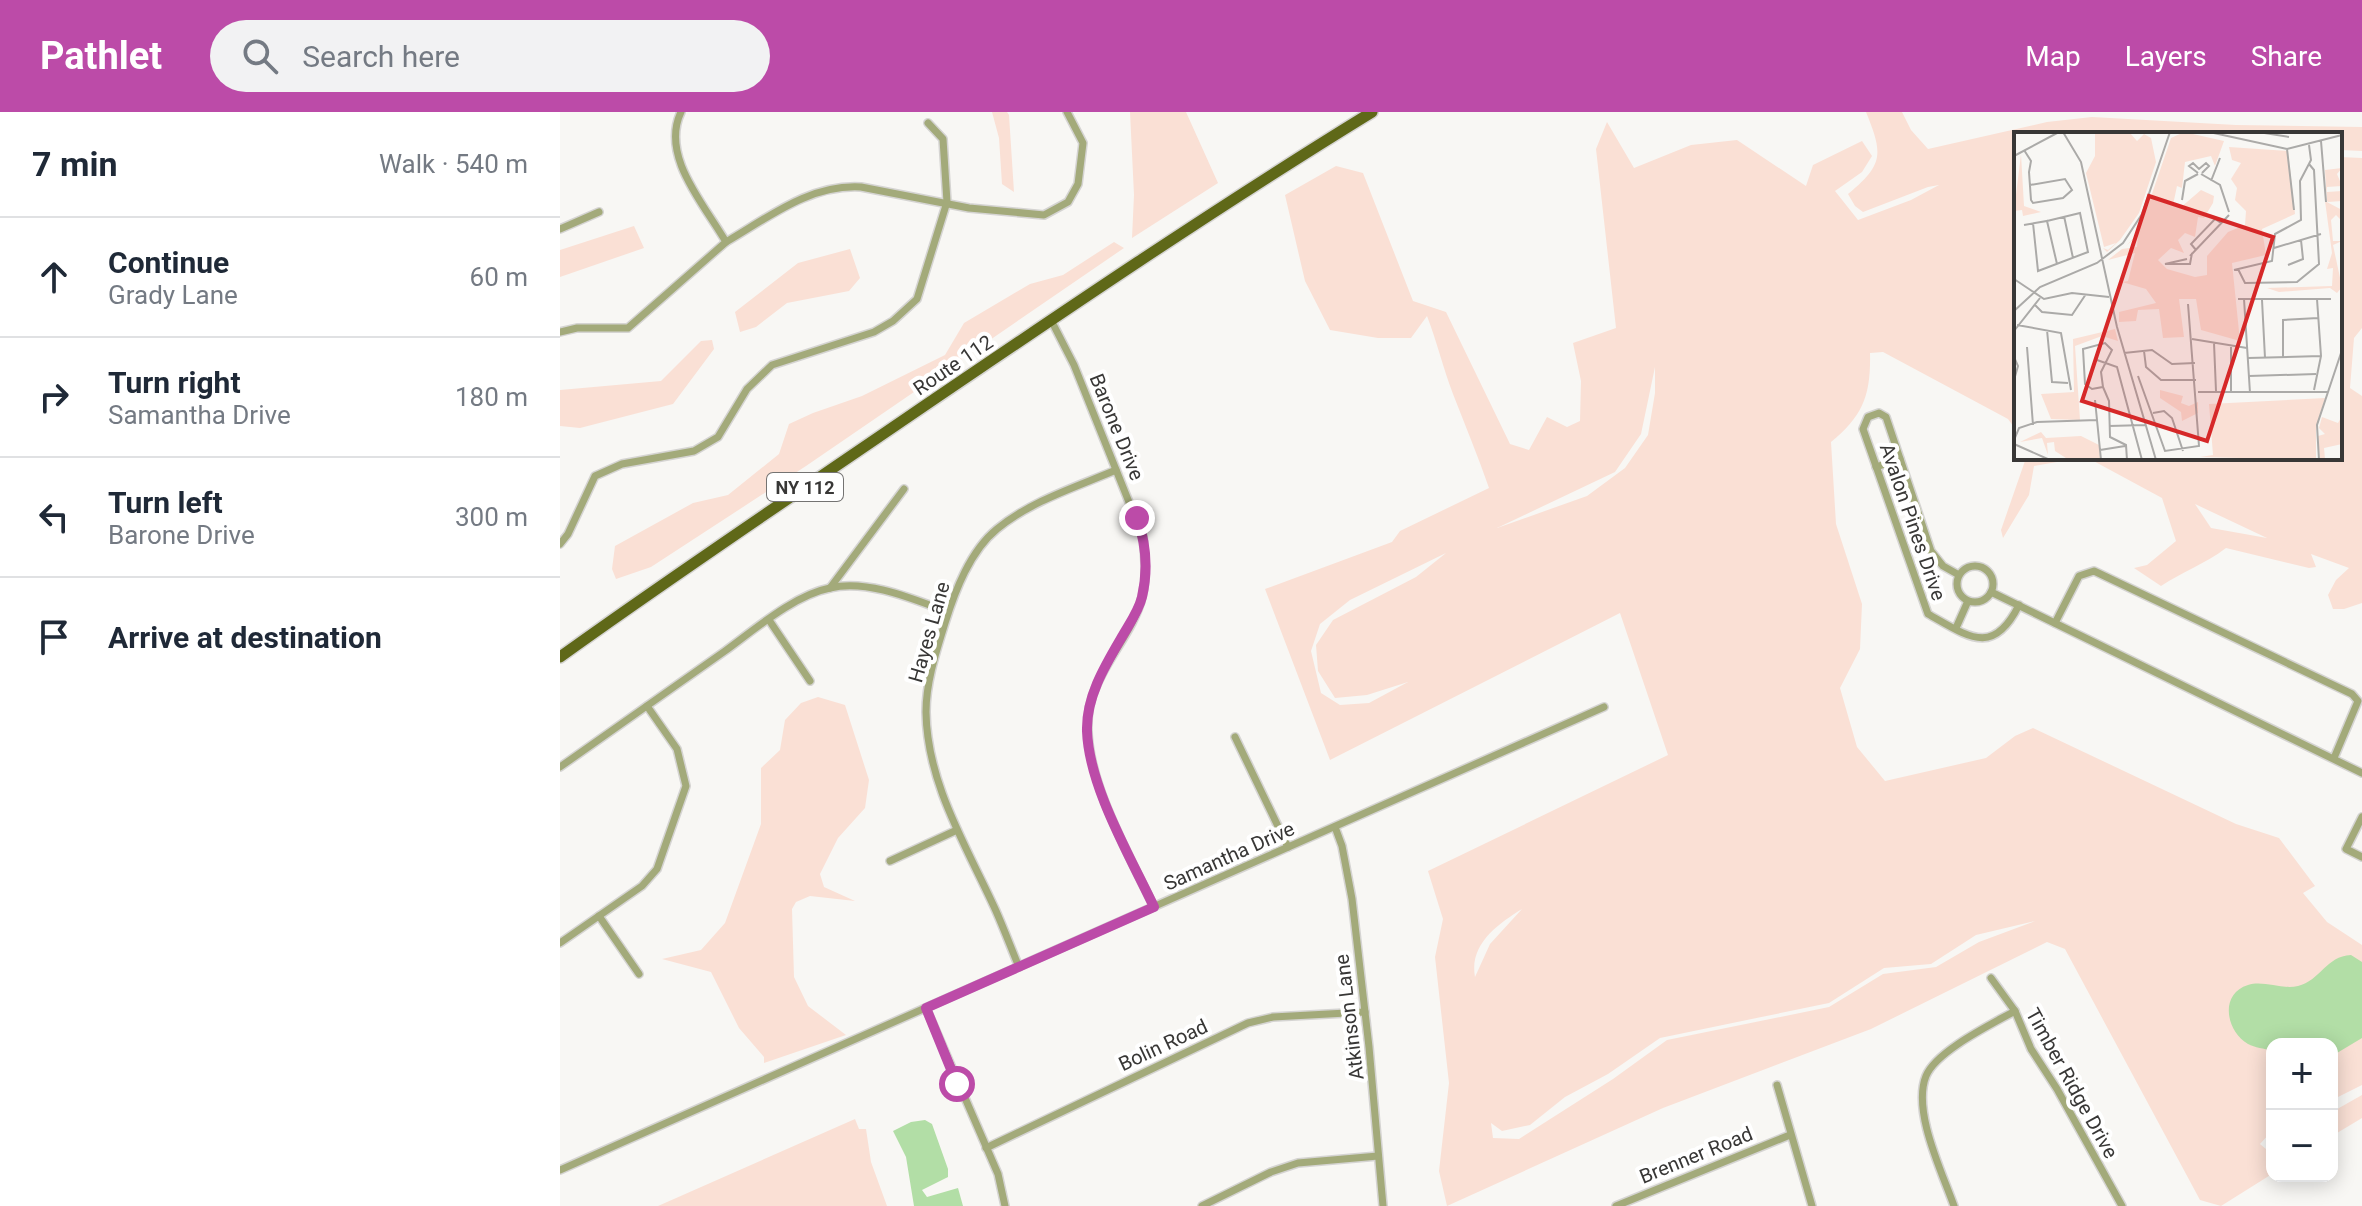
<!DOCTYPE html>
<meta charset="utf-8">
<style>
:root{--surface:#fff;--page:#f2f2f3;--text:#1f2937;--muted:#747a83;--line:#e0e1e3;--accent:#bc4ba8}
body{margin:0;font-family:Roboto,sans-serif;background:var(--page);color:var(--text)}
.controls{position:absolute;right:24px;bottom:24px;display:grid;overflow:hidden;border-radius:16px;box-shadow:0 4px 20px #0003}
.controls button{width:72px;height:72px;display:grid;place-items:center;padding:0;border:0;border-bottom:2px solid var(--line);background:var(--surface);color:var(--text);font:40px sans-serif}
.stop{position:absolute;width:24px;height:24px;margin:-18px;border:6px solid #bc4ba8;border-radius:50%;background:#fff}
.stop.end{background:#bc4ba8;border-color:#fff;box-shadow:0 2px 8px #0008}
.list{margin:0;padding:0;list-style:none}
h2{display:flex;justify-content:space-between;align-items:center;height:104px;margin:0;padding:0 32px;font-size:34px}
h2 small{font-size:26px;font-weight:400;color:var(--muted)}
.list li{display:grid;grid-template-columns:52px 1fr auto;gap:24px;align-items:center;box-sizing:border-box;height:120px;padding:0 32px;border-top:2px solid var(--line)}
.list b{display:block;font-size:30px;white-space:nowrap}
.list p{margin:0;font-size:26px;white-space:nowrap;color:var(--muted)}
.list em{font-size:26px;font-style:normal;color:var(--muted)}
.icon{flex:none;width:44px;height:44px;fill:none;stroke:currentColor;stroke-width:2;stroke-linecap:round;stroke-linejoin:round}
.map{position:relative;flex:none;width:1802px;height:1094px;overflow:hidden}
header{display:flex;align-items:center;gap:48px;box-sizing:border-box;height:112px;padding:0 40px;background:var(--accent);color:#fff}
header strong{font-size:38px}
nav{display:flex;gap:44px;margin-inline-start:auto;font-size:28px}
.search{width:560px;height:72px;background:var(--page);display:flex;align-items:center;gap:20px;box-sizing:border-box;padding:0 28px;border-radius:44px;color:var(--muted);font-size:30px}
main{display:flex}
aside{flex:1;background:var(--surface)}
.map>svg:first-child{display:block}
.green{fill:#fae0d5;fill-rule:evenodd}
.water{fill:#b2dea6}
.lines{fill:none;stroke-linecap:round;stroke-linejoin:round}
.street-casing{stroke:#d5d4d2;stroke-width:10}
.primary-casing{stroke:#d5d4d2;stroke-width:14}
.street{stroke:#a3aa7a;stroke-width:7}
.primary{stroke:#5f6818;stroke-width:11}
.route{stroke:#bc4ba8;stroke-width:10}
.labels{text-anchor:middle;dominant-baseline:central;stroke-width:8;stroke-linejoin:round;paint-order:stroke}
.shield{fill:#fff;stroke:#747372;stroke-width:2}
.shield-label{font-size:18px;font-weight:bold;fill:#383736}
.street-label{font-size:20px;fill:#383736;stroke:#fff}
.inset-road{fill:none;stroke:#abaaa8;stroke-width:2}
.view{fill:#d62828;fill-opacity:0.15;stroke:#d62828;stroke-width:4}
.inset-edge{fill:none;stroke:#383736;stroke-width:4}
</style>
<header>
<strong>Pathlet</strong>
<div class="search"><svg class="icon" aria-label="search" viewBox="0 0 24 24"><circle cx="10" cy="10" r="6"/><path d="M15 15l6 6"/></svg>Search here</div>
<nav><a>Map</a><a>Layers</a><a>Share</a></nav>
</header>
<main>
<aside>
<h2>7 min<small>Walk · 540 m</small></h2>
<ul class="list">
<li><svg class="icon" aria-label="ahead" viewBox="0 0 24 24"><path d="M12 20V5M6 11l6-6 6 6"/></svg><div><b>Continue</b><p>Grady Lane</p></div><em>60 m</em></li>
<li><svg class="icon" aria-label="right" viewBox="0 0 24 24"><path d="M7 20v-9h11M14 6l5 5-5 5"/></svg><div><b>Turn right</b><p>Samantha Drive</p></div><em>180 m</em></li>
<li><svg class="icon" aria-label="left" viewBox="0 0 24 24"><path d="M17 20v-9H6M10 6l-5 5 5 5"/></svg><div><b>Turn left</b><p>Barone Drive</p></div><em>300 m</em></li>
<li><svg class="icon" aria-label="arrive" viewBox="0 0 24 24"><path d="M6 21V4h12l-3 4 3 4H6"/></svg><div><b>Arrive at destination</b></div></li>
</ul>
</aside>
<div class="map">
<svg width="1802" height="1094" viewBox="0 0 1802 1094">
<rect width="100%" height="100%" fill="#f8f7f4"/>
<g class="green">
<path d="M432 0H447L449 3 454 80 442 72 439 26Z"/>
<path d="M570 0H626L658 71 572 126 574 83Z"/>
<path d="M1306 0H1342L1351 18 1368 37 1487 10 1532 5 1676 13 1802 15V39L1780 38V22H1456V318L1448 307 1323 240 1310 241C1311 283 1303 304 1271 330L1276 412 1302 492 1300 537 1280 576 1297 635 1325 669 1426 646 1455 624 1473 616 1676 712 1719 726 1755 774 1743 781 1767 810 1802 833V973L1772 988V932H1712V1019L1700 1032 1706 1037 1712 1034V1062L1661 1094 1640 1088 1505 837 1487 830 1311 917 1103 996 887 1094 879 1059 889 971 875 845 883 807 868 759 1108 643 1060 501 770 648 705 477 832 430 840 419 929 376C918 344 905 313 893 282 883 256 877 230 867 204L851 226H818L770 218 745 169 725 83 776 54 803 61 853 189 886 200 950 332 969 338 987 305 1007 315 1020 309 1021 269 1013 231 1056 216 1036 37 1047 10 1074 56 1131 33 1177 28 1246 74 1253 53 1302 29 1312 44 1302 60 1275 79 1298 108 1351 88 1379 73 1368 75 1303 100 1295 94 1288 82C1324 52 1323 42 1306 0ZM1095 255V281L1088 323 1065 356 1027 384 937 416 1055 360 1081 322ZM886 441 856 465 773 508 756 533 758 559 775 586 807 583 848 570 809 591 780 593 761 581 751 539 760 512 790 488ZM962 797 930 832 915 865C909 832 938 812 962 797ZM1475 809 1419 830 1376 855 1323 862 1269 895 1107 928 1053 967 959 1027 933 1026 931 1011 942 1019 970 1013 1005 985 1048 962 1100 926 1269 891 1324 856 1371 852 1416 823Z"/>
<path d="M1780 45 1802 46V216L1794 226 1790 276 1802 284V491L1784 497H1773L1768 483 1776 468 1789 456 1751 442 1756 455 1749 456 1666 436C1645 452 1622 460 1601 474L1574 456 1587 453 1616 429 1602 386 1528 346H1780ZM1635 392 1707 426 1651 416Z"/>
<path d="M74 114 84 136 0 165V138Z"/>
<path d="M554 130 564 136 246 354 91 455 56 467 52 457 55 434 133 391 168 383 219 342 229 312 253 301 302 284 385 243 404 211 470 172 503 163Z"/>
<path d="M290 137 300 166 289 179 227 191 196 215 180 220 175 200 238 151Z"/>
<path d="M152 228 154 237 113 292 20 316 0 314V278L101 269 141 229Z"/>
<path d="M1466 346H1520L1474 354 1469 383 1443 426 1441 418Z"/>
<path d="M258 585 285 593 309 668 305 696 278 726 260 762 264 775 295 789 250 784 236 790 232 797 234 865 248 894 286 923 204 951V945L179 916 151 860 102 847 141 838 165 811 201 712V656L220 638 225 608 241 591Z"/>
<path d="M1802 983V1006L1772 1024V1000Z"/>
<path d="M295 1007 299 1017H306L311 1050 327 1094H98Z"/>
</g>
<g class="water">
<path d="M1791 843 1802 850V926L1772 944V932H1712V939C1704 936 1695 936 1688 932 1666 919 1659 882 1688 873 1704 868 1722 878 1738 874 1760 869 1766 844 1791 843Z"/>
<path d="M365 1008 372 1012 388 1057V1065L362 1078 367 1085 398 1076 403 1094H354L346 1045 333 1019 351 1010Z"/>
</g>
<g class="lines">
<defs>
<g id="street">
<path d="M0 117 39 100"/>
<path d="M166 130C209 105 250 72 301 75L409 96 484 103 508 90 518 72 523 31 507 0"/>
<path d="M491 208 514 253 583 425C585 445 587 466 582 485 574 520 541 552 531 589 514 650 568 740 594 795"/>
<path d="M0 220 17 216H68L166 130C144 92 100 44 121 0"/>
<path d="M1316 355 1340 347"/>
<path d="M0 432 8 422 35 364 62 352 134 339 158 325 187 277 212 253 314 220 333 209 357 187 387 90 383 27 368 11"/>
<circle cx="1415" cy="472" r="18"/>
<path d="M1399 463 1383 454 1371 439 1326 305 1319 301 1308 305 1303 317 1368 502C1409 525 1433 545 1459 493"/>
<path d="M270 476 344 377"/>
<path d="M1431 480 1802 661"/>
<path d="M209 508 250 569"/>
<path d="M1495 511 1519 464 1534 459 1792 582 1798 589 1774 646"/>
<path d="M1396 516 1408 489"/>
<path d="M675 625 728 735"/>
<path d="M0 655C55 616 110 578 165 539 194 518 234 483 270 476 307 467 353 487 388 500"/>
<path d="M1802 705 1786 737 1802 745"/>
<path d="M775 715 782 734 792 787 809 935 823 1094"/>
<path d="M330 749 397 718"/>
<path d="M39 804 79 862"/>
<path d="M0 831 82 774 97 757 126 674 117 637 87 594"/>
<path d="M459 855C451 836 444 817 436 799 407 735 367 672 366 600 366 570 376 540 385 511 395 479 410 439 437 417 471 389 516 375 556 358"/>
<path d="M1431 866 1455 899 1471 937 1497 977 1562 1094"/>
<path d="M366 896 438 1062 445 1094"/>
<path d="M1217 973 1252 1094"/>
<path d="M426 1036 688 911 713 905 805 900"/>
<path d="M0 1058 1044 595"/>
<path d="M642 1094 711 1060 738 1051 818 1044"/>
<path d="M1056 1094 1230 1023"/>
<path d="M1394 1094C1382 1060 1352 999 1366 964 1376 939 1432 912 1455 899"/>
</g>
<path id="primary" d="M0 545C114 463 231 385 348 305 501 201 654 97 812 0"/>
</defs>
<use href="#street" class="street-casing"/>
<use href="#primary" class="primary-casing"/>
<use href="#street" class="street"/>
<use href="#primary" class="primary"/>
</g>
<g class="lines">
<path class="route" d="M397 972 366 896 594 795C570 744 529 675 527 619 526 584 546 552 563 523 570 511 579 498 582 485 588 459 586 431 577 406"/>
</g>
<g class="labels">
<rect class="shield" x="207" y="361" width="76" height="28" rx="6"/>
<g class="shield-label">
<text x="245" y="375">NY 112</text>
</g>
<g class="street-label">
<text transform="translate(393 253) rotate(-34)">Route 112</text>
<text transform="translate(557 315) rotate(68)">Barone Drive</text>
<text transform="translate(1353 410) rotate(71)">Avalon Pines Drive</text>
<text transform="translate(369 520) rotate(-74)">Hayes Lane</text>
<text transform="translate(669 744) rotate(-24)">Samantha Drive</text>
<text transform="translate(789 905) rotate(-97)">Atkinson Lane</text>
<text transform="translate(603 933) rotate(-25)">Bolin Road</text>
<text transform="translate(1512 971) rotate(61)">Timber Ridge Drive</text>
<text transform="translate(1136 1043) rotate(-22)">Brenner Road</text>
</g>
</g>
<g transform="translate(1454 20)">
<rect width="328" height="328" fill="#f8f7f4"/>
<path d="M81 0 116 1 123 9 130 2 137 6 142 30 125 81 106 108 93 120 89 116 94 118 102 111 90 115 72 41 81 24ZM170 0 210 9 201 34 197 24 171 30 168 56 163 54 159 73 166 76 187 58 200 64 199 71 190 86 184 85 181 105 171 101 164 108 170 121 157 116 144 128 153 137 181 145 193 143V124L214 100 231 93 232 79 221 68 223 56 217 47 227 31 218 28 215 15 274 19 281 82 248 97 252 123 218 131 226 209 187 198 182 167H165L170 205 149 206 145 177 124 178 122 189 105 190V180L142 171 132 157 108 150 114 149 121 121 94 128 108 117 123 115 124 103 112 114 125 100 157 6ZM7 22 10 74 27 80 9 84 8 78 0 79ZM328 36 323 42 328 54 313 55V60L328 59V69L314 70 313 69 311 38ZM311 69 328 78 327 88 322 83 317 88 319 109H328L319 113 328 155 323 161 316 156 265 160 253 156 318 154 319 136 313 137 318 121ZM101 197 104 209 88 204 61 214 66 288 37 287 27 262 60 260 59 207ZM146 258 169 264 167 271 175 274 184 270V281L168 289 167 280 146 266ZM311 266 302 295V328L186 325 199 323 195 272ZM328 284V312L310 316 311 327 326 328H306L304 304 311 302 305 296 308 285 324 291ZM27 300 32 306 67 304 85 313 86 327 55 328 41 319 40 310 33 311 34 323 28 306 6 310Z" fill="#fae0d5"/>
<path class="inset-road" d="M49 0 67 30 103 195 142 328M195 0 273 17 328 3M244 0 275 5M307 9 312 70M273 17 280 78M10 18 17 29 15 40 17 68 19 71 49 66 58 58 51 47 16 53M0 24 45 0M184 41 175 34 179 31 185 37 192 31 195 34 188 41M187 42 206 53 215 80M197 49 206 26M168 68 171 49 184 42M50 84 59 126M0 90V131M19 91 24 139 74 120 66 81 33 89M10 93 33 89 43 132M260 116 307 102M182 118 177 112 201 87 207 91M176 124 215 83M173 127 151 132H176L178 121M274 133 289 127 287 108M224 137 231 151 283 150 305 132 300 38 295 32M220 138 258 129 261 102 287 88 286 49 297 28 295 13M0 147 30 167 58 161 95 165M224 167H317M230 167 236 261M248 168 251 226M21 173 28 180 58 183 72 162M0 179 26 155 83 131 109 111 128 82 156 0M3 193 47 201 57 258M33 198 38 250 54 251M0 199 26 166M178 207 233 216M200 211 202 259M13 215 19 293M130 219 132 235 147 248H182M110 221 138 218 158 232 181 231M0 225 4 234 0 248M269 225V188L304 186M234 226 307 224M83 228 103 235 128 328M124 244 151 319 185 314 174 172M235 244 302 242M89 255 87 240 98 218 91 211 69 217 71 252 78 257 89 255 95 269 96 305 112 313 113 328M300 258 307 224 303 167M184 260H314M217 261V215M81 268 87 328M139 281 150 279 158 286 169 319M95 294 132 293M0 308 5 296 23 290 83 288M0 312 36 328M86 318 111 314M305 328 303 293 328 218"/>
<path class="view" d="M135 64 259 105 193 309 68 269Z"/>
<rect width="328" height="328" class="inset-edge"/>
</g>
</svg>
<div class="controls">
<button>+</button>
<button>−</button>
</div>
<div class="stop" style="left:397px;top:972px"></div>
<div class="stop end" style="left:577px;top:406px"></div>
</div>
</main>
